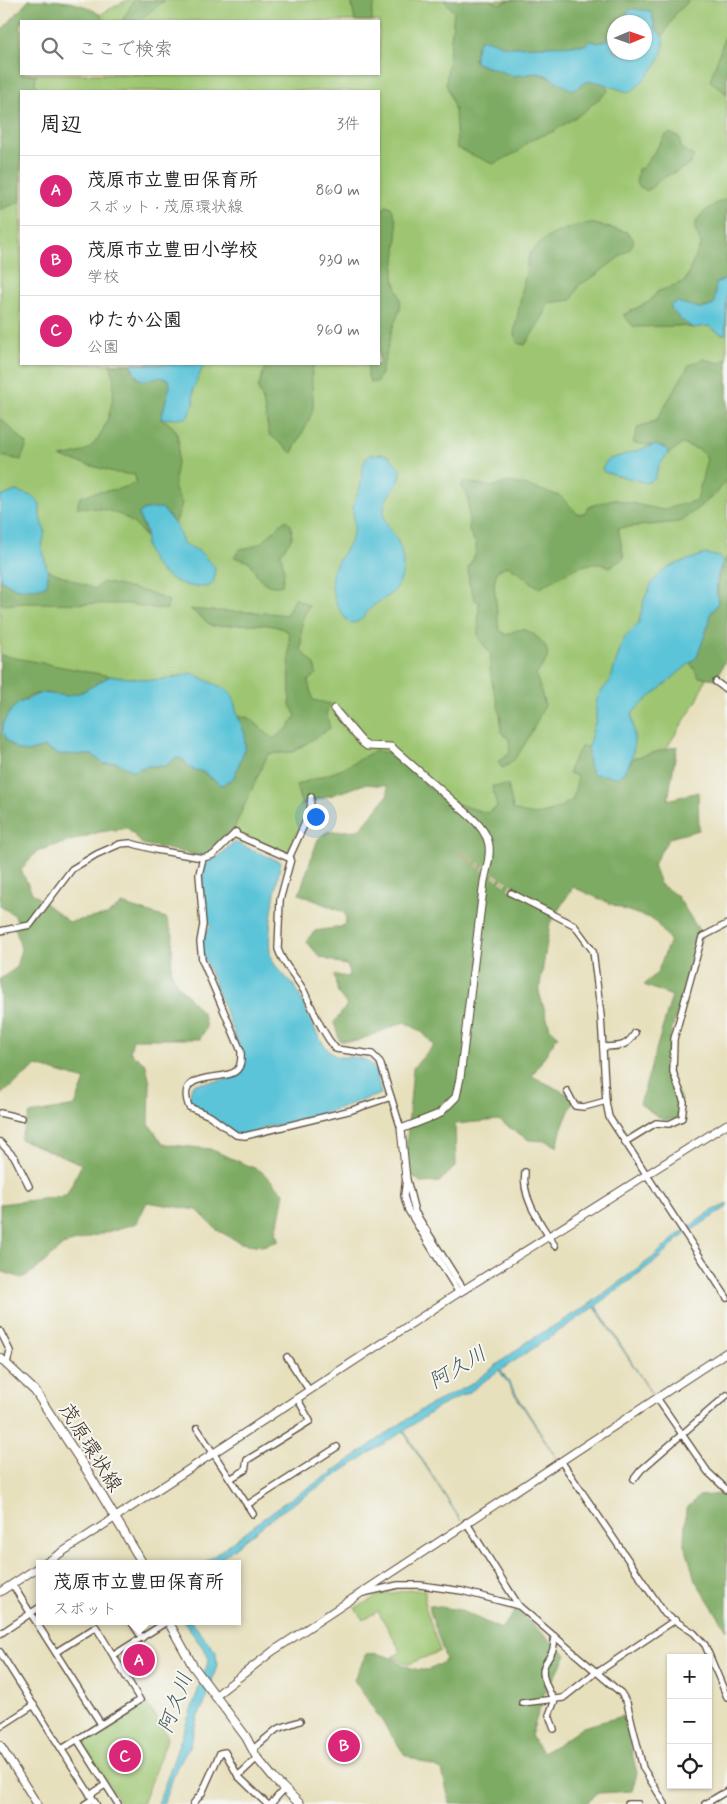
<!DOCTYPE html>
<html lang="ja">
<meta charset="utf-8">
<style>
:root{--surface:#fff;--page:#f2f2f2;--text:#202124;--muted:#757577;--line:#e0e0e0;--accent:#db2777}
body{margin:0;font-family:Mynerve,"Klee One",sans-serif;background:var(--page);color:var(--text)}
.controls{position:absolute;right:15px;bottom:15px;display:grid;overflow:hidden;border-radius:0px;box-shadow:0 1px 4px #0004}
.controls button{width:45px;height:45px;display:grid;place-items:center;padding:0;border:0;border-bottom:1px solid var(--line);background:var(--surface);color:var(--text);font:25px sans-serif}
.compass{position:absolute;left:607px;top:15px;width:45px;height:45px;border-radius:50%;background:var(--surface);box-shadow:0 1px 4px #0004;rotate:88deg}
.you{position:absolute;left:315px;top:816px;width:18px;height:18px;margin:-12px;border:4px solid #fff;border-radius:50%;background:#1a73e8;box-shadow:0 0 0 8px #1a73e833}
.badge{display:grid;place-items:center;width:32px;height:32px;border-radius:50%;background:var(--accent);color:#fff;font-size:16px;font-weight:700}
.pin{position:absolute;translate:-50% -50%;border:2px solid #fff;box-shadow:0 1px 5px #0006}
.popup{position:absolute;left:36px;top:1560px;width:205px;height:65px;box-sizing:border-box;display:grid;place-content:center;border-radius:0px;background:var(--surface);filter:drop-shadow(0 1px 4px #0005);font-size:16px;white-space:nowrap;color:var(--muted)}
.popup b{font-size:19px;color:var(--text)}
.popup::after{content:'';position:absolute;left:50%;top:100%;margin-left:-10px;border:10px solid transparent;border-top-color:var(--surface)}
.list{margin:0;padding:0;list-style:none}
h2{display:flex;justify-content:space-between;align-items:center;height:65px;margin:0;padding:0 20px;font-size:21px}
h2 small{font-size:16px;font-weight:400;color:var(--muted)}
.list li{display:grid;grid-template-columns:32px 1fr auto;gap:15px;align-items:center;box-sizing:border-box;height:70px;padding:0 20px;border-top:1px solid var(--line)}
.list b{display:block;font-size:19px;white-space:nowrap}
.list p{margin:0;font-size:16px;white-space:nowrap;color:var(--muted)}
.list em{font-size:16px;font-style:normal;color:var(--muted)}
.icon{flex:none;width:28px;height:28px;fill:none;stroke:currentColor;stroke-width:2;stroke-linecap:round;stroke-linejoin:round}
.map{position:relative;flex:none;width:727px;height:1804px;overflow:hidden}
.search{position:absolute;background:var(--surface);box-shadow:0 1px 4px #0004;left:20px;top:20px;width:360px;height:55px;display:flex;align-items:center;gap:12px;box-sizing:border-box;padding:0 18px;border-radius:0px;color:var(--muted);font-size:19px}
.panel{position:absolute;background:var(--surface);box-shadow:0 1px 4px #0004;left:20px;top:90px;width:360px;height:275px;border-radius:0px}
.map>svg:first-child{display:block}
.green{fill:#9ec672;stroke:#6c7848;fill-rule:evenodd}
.forest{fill:#7eab64;stroke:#5c6a41}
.water{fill:#5cc4d8;stroke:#4c777b}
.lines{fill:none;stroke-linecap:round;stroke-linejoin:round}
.minor-tunnel{stroke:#c5bc9d;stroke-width:5.5;stroke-dasharray:5.5 3;stroke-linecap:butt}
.minor-casing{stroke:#554536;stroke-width:8}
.tertiary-casing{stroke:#554536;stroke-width:9}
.secondary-casing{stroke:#554536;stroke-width:10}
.minor{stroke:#fff;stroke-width:5.5}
.tertiary{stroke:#fff;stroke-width:7}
.secondary{stroke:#fff;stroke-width:8}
.labels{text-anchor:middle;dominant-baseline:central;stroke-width:4;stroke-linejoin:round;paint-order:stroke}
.street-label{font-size:20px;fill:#3b2a1e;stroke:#f6f6f2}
.water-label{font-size:21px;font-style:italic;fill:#455856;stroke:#f6f6f2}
</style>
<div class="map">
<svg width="727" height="1804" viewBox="0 0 727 1804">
<rect width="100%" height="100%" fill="#f6f6f2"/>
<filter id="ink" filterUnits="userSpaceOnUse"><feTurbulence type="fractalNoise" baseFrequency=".02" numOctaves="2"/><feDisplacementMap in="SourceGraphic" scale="10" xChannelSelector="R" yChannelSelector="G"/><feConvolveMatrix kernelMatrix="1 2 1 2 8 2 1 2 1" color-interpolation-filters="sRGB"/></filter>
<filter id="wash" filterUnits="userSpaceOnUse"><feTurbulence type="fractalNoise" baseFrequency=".0096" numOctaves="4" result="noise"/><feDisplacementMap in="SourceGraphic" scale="20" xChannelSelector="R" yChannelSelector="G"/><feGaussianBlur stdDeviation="1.12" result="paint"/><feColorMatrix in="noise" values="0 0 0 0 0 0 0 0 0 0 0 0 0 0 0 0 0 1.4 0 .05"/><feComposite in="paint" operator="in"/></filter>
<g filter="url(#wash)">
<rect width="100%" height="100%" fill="#e7e0bd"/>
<g class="green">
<path d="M127 0H727V621L698 699 643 785 513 834 360 759 341 770 296 785 302 805 307 813 286 854 233 830 27 752 0 729V169L25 74H379V21H48L101 14ZM614 22H644V52H614ZM21 91H379V364H21Z"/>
<path d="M410 1590H425V1606L440 1651 409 1664 392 1657 401 1652 378 1611 363 1620 355 1608 380 1595Z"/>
<path d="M145 1701 168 1737 142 1804H121L81 1741Z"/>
</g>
<g class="forest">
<path d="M29 0C56 0 89 0 106 21H21V74H36L35 83 38 91H21V201L0 210V32Z"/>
<path d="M134 0H165L138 21H122Z"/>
<path d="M351 0H376L372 11V21H355Z"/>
<path d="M444 0H490L500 4 510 0H690L676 13 663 36 656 29 652 13 628 11 623 22H614V38L599 43 591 41 585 45 505 47 486 39 477 45 474 59 476 63 514 76 536 73 580 87 584 82C594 81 604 79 608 91L582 113 554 131 529 141 518 152 493 164 457 148 455 111 446 83 454 12Z"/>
<path d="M727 30V94L710 81Z"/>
<path d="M670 133 680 138 681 149 694 156 689 165 661 179 647 191 636 184 638 169 643 168 665 136Z"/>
<path d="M727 199V278L716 283 714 305C700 310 688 307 672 310L693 328 680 326 634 327 623 315 650 301 657 292 685 281 701 244C699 239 696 233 695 228 694 216 717 201 727 199Z"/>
<path d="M386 206 391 207C403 228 394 253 394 275 394 287 403 296 400 309 398 316 394 323 392 330 387 348 385 365 377 382H370L368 375V364H379V214Z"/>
<path d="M590 223 627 232 634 240 631 248 596 275 579 285 572 300 548 303 544 315 525 345 517 343 514 334 529 255C542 235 568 227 590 223Z"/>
<path d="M727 358V479L717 493 680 522 618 528 624 558 610 567C585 556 561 577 540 588 527 581 518 569 506 566L497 571 494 584 499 629 506 635C512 632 519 628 525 630 535 633 551 647 547 658 545 664 539 670 536 675L545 705C536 721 520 763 502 768L498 762 510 752 509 739 501 732C503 704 486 683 491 655L478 637 479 602 475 600 469 583 468 569 476 553V544L469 531 468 496 461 486 464 481 491 487 510 482 528 486 560 496 578 514 585 513 588 507 613 499 662 510 697 500 707 458 700 450 682 444 668 454 664 447 633 443 638 427 656 421 689 365 702 359 721 363Z"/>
<path d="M110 364H131L132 371 138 379 164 377 169 380 170 385 161 419C192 431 172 465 175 489 176 493 180 499 182 503L175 525 170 517 146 509 139 513C139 523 146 528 145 537 129 512 105 508 77 507L80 497C98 489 119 493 136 482L135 475 117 473 60 457C72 455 87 453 95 442 110 425 119 385 110 364Z"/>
<path d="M266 364H314C309 379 314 391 313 407 313 416 297 442 292 453L269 434 263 401 258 388Z"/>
<path d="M0 418 27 444 21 460 0 456Z"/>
<path d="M286 520 291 525 292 538 281 553 284 572 282 585C264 590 257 576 250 562L234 557 240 549C267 546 266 534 286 520Z"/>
<path d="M727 556V656L717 679 699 677 690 662 697 657 710 620 709 616 718 603C716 585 718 572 727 556Z"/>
<path d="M48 570 95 589 103 582 151 593 169 601 166 610 128 604 24 603 4 605 0 603V579L17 589 39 588 48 573Z"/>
<path d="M295 598 309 606 302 620 301 650 315 665 316 674 308 681 313 700 331 704 326 714 330 728 293 752 268 754 233 830 211 854 202 856 142 844 128 828 100 832 37 851 21 870 32 893 69 922 107 915 122 904 166 918 173 935 171 970 177 984 203 1014 206 1028 200 1039H133L130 1052 146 1065 150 1084 149 1124 163 1144 210 1149 261 1171 284 1193 276 1234 279 1241 262 1246 241 1243 217 1230 197 1210 147 1202 137 1223 63 1245 37 1269 22 1278 0 1271V1204L66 1196 82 1164 20 1139 30 1114 75 1106 85 1080 37 1066 0 1095V979L16 968 21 949 16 930V916L0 906V655L110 676C96 683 84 693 68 696 60 698 54 694 46 693 28 691 12 709 3 723L27 752 44 747 58 754 93 755 104 764 116 762 133 771 147 766H165L176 758 184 760 189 768 203 772 212 780 245 734 237 714 251 719 273 739 288 728 296 716 290 704 289 633C273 619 233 626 212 626L190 609C222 613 254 610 286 615Z"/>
<path d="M677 746 668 800 698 792 699 830 669 838 653 865 660 884 677 896 702 935 671 1032 670 1076 680 1098 681 1114 676 1119 663 1120 640 1104 672 996 644 985 657 973 670 940 653 919 625 910 573 887 550 923 539 992 550 1028 558 1035 532 1076 575 1098 562 1127 557 1147 547 1141 529 1140 498 1120 455 1124 456 1166 439 1182 422 1183 411 1175 405 1162 413 1068 434 1045 421 1031 404 1022 357 1041H340L334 1023 347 1005 338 993 334 975 349 977 348 966 320 957 306 941 315 931 341 927 346 922 345 913 299 894 318 839 327 832 359 830 388 795 387 786 365 784 302 805 296 785 341 770 374 751 391 753 442 799 487 813 497 807 492 786 508 785 513 809C535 820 554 813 573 799L578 777 569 773 571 764 581 747H588L589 765 623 773 634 758Z"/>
<path d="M724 1494 727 1496V1630L695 1580 684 1541 686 1509 699 1496Z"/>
<path d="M428 1605 459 1610 501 1629 516 1610 567 1655 544 1694 531 1736 542 1752 557 1745 583 1727 623 1716 637 1773 632 1791 599 1793 585 1804H450L442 1770 405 1755 354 1680 366 1654C392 1650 402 1671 425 1670 432 1670 441 1663 446 1660Z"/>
</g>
<g class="water">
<path d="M632 9 650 11C654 16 652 23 656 29 659 34 664 35 664 42 664 59 643 85 629 92 614 89 600 79 586 82 582 83 580 87 576 89H570L546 75 536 73 514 76 476 63C473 57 477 46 480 40 491 37 500 47 511 47L585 45 590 41 599 43 614 37V52H644V22H623L628 11Z"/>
<path d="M727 278 726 334H721L709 326 693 328 681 320 672 310 670 305 677 302 702 309 714 305 716 283Z"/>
<path d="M131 364H204L193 390 194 404 187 418 161 419 170 385 169 380C149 370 143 395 131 364Z"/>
<path d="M655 445 667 449 668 454 659 465 655 478 647 483 604 472 602 469 607 460Z"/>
<path d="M383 454 389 456 401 470C402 486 386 492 384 507 382 518 388 527 394 535 405 551 407 575 395 590 389 597 380 600 373 606 365 612 363 624 350 623 339 614 330 592 332 578 333 560 350 550 353 533 355 524 353 515 353 506 354 500 358 494 360 488 363 476 360 465 369 455Z"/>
<path d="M16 491 32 496 40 503V517L45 531 42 547 48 573 47 585 39 588 17 589 0 579V497Z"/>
<path d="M162 508 177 527 183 543 200 552 215 567 214 581 210 586C184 592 152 573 146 546 145 541 147 535 146 531 144 524 139 521 139 513L146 509Z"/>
<path d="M705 554 720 557 723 563C715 575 716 590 718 603L709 616 710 620 697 657 635 710 632 715C635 739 638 762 618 777L593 774 589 765 588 747 596 719V703L599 694 610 681 623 640 639 622 644 600 652 583 660 574 671 566Z"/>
<path d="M192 673 229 691 233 696 237 714 245 734V748L233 779 221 785 203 772 189 768 184 760 176 758 165 766H147L133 771 116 762 104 764 93 755 58 754 44 747 27 752 18 750 7 741 2 732 3 723 12 709 19 703 41 693 68 696 82 692 110 676 152 680 168 679Z"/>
<path d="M234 842 281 862C277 881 264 943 272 960 279 973 294 982 300 996 307 1012 319 1045 334 1055 338 1058 344 1057 348 1057 376 1057 376 1071 381 1094L306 1119 263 1128 256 1133 236 1135 195 1108 189 1098 192 1086 195 1084C214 1080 242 1084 244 1059L201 949 204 934 211 927 205 918 202 876 204 866 207 861 218 857Z"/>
<path d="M727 1204V1207L680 1238 662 1256 596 1306 653 1396 595 1307 501 1370 557 1459 499 1370 471 1391 437 1408 404 1431 461 1521 403 1431 279 1513 214 1564H203L284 1503 327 1476 400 1424 428 1406 470 1385 527 1342 584 1308 652 1258 679 1234 710 1212Z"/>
<path d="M183 1621H191L216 1652 217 1665 207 1698 197 1718 190 1746 177 1767 163 1804H158L209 1659 206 1652Z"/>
</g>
</g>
<g filter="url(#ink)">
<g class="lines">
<path class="minor-tunnel" d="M458 854 511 893"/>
<defs>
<g id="minor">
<path d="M716 682 727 690"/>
<path d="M234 834 291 859 280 900 278 949C283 965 296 976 304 991 314 1011 321 1031 336 1049L372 1054 380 1062 401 1129"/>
<path d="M203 858 199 874 203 925 200 942 202 960 241 1051C241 1057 242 1065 237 1070 225 1083 174 1068 189 1107L210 1116 236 1135 245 1136 352 1110 391 1097"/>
<path d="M289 858 310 812 311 797"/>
<path d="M511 893 574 925 593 951 601 1016 606 1102 609 1117 727 1298"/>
<path d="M0 931 30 925 72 869 97 854 120 844 130 843 156 850 203 858 213 855 236 832"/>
<path d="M603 1047C619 1046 626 1048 635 1033"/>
<path d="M567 1091 575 1106 584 1107 606 1101"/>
<path d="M0 1113 21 1118"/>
<path d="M0 1142 15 1158 29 1186"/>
<path d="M625 1142 656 1123 669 1124 682 1118 684 1102 673 1072 674 1039 702 937 727 924"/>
<path d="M525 1172C521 1199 542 1225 555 1246"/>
<path d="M406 1178 404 1196 408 1210 459 1293"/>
<path d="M407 1180 415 1212 464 1290"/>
<path d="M0 1331 10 1351 7 1363"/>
<path d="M287 1357 309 1390"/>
<path d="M657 1398 708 1472 727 1490"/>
<path d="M197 1428 253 1514"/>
<path d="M561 1461 665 1614 694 1633 705 1645 727 1697"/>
<path d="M230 1479 245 1470 247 1460 310 1421 297 1398"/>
<path d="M634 1479 641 1470 727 1395"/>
<path d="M247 1505 337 1447"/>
<path d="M466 1522 519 1606 621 1693 627 1703 643 1768 665 1804"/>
<path d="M12 1584 101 1724"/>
<path d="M363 1593 398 1585H420L462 1591 519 1606"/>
<path d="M131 1621 142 1638"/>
<path d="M0 1634 40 1607"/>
<path d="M554 1636C557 1667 528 1656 554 1700"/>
<path d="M0 1652 96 1804"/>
<path d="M56 1652 96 1627 140 1700 62 1749"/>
<path d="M114 1655 168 1621"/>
<path d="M598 1672 675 1620"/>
<path d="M522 1703 563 1698 597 1671"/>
<path d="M0 1727 34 1705"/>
<path d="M554 1729 549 1715 555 1700"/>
<path d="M77 1739 118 1804"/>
<path d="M253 1749 277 1729 300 1721"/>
<path d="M238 1776 267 1804"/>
<path d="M90 1795 105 1785"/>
<path d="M85 1804 93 1799"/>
<path d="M193 1804 202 1793 220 1753 225 1752 238 1776 257 1758"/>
<path d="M271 1804 284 1789"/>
<path d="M628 1804H638"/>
<path d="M705 1804 727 1791"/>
</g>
<g id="tertiary">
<path d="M334 709 363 743 367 746 391 747 470 816C495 839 491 850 484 881L460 1078 456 1097 439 1114 401 1129 406 1178"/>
<path d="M44 1564 452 1297 727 1124"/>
<path d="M0 1592 40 1566"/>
<path d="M215 1696 273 1651 727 1352"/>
<path d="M0 1745 37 1804"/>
</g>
<g id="secondary">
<path d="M0 1358 35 1391 86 1469 143 1564"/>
<path d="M168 1621 193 1666 246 1737 257 1758 275 1780 300 1804"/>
</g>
</defs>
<use href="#minor" class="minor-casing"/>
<use href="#tertiary" class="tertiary-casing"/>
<use href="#secondary" class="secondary-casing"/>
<use href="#minor" class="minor"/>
<use href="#tertiary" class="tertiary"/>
<use href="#secondary" class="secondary"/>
</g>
</g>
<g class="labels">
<g class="street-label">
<text transform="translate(90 1448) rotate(58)">茂原環状線</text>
</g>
<g class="water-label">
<text transform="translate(458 1368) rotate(-31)">阿久川</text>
<text transform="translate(176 1703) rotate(-70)">阿久川</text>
</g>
</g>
</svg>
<div class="controls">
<button>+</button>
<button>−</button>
<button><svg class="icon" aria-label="locate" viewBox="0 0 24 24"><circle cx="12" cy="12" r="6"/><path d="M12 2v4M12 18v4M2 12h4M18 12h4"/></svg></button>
</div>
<svg class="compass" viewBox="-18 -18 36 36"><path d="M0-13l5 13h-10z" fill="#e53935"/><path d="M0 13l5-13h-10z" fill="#757577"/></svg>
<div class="you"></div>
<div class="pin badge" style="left:139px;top:1660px">A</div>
<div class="popup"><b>茂原市立豊田保育所</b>スポット</div>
<div class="pin badge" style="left:344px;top:1746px">B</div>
<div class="pin badge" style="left:125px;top:1756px">C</div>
<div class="search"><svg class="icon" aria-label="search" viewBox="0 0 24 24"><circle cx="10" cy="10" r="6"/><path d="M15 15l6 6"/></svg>ここで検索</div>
<section class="panel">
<h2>周辺<small>3件</small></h2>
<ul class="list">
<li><span class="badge">A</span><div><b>茂原市立豊田保育所</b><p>スポット · 茂原環状線</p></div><em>860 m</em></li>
<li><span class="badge">B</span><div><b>茂原市立豊田小学校</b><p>学校</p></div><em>930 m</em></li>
<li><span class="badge">C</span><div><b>ゆたか公園</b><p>公園</p></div><em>960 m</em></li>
</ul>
</section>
</div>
